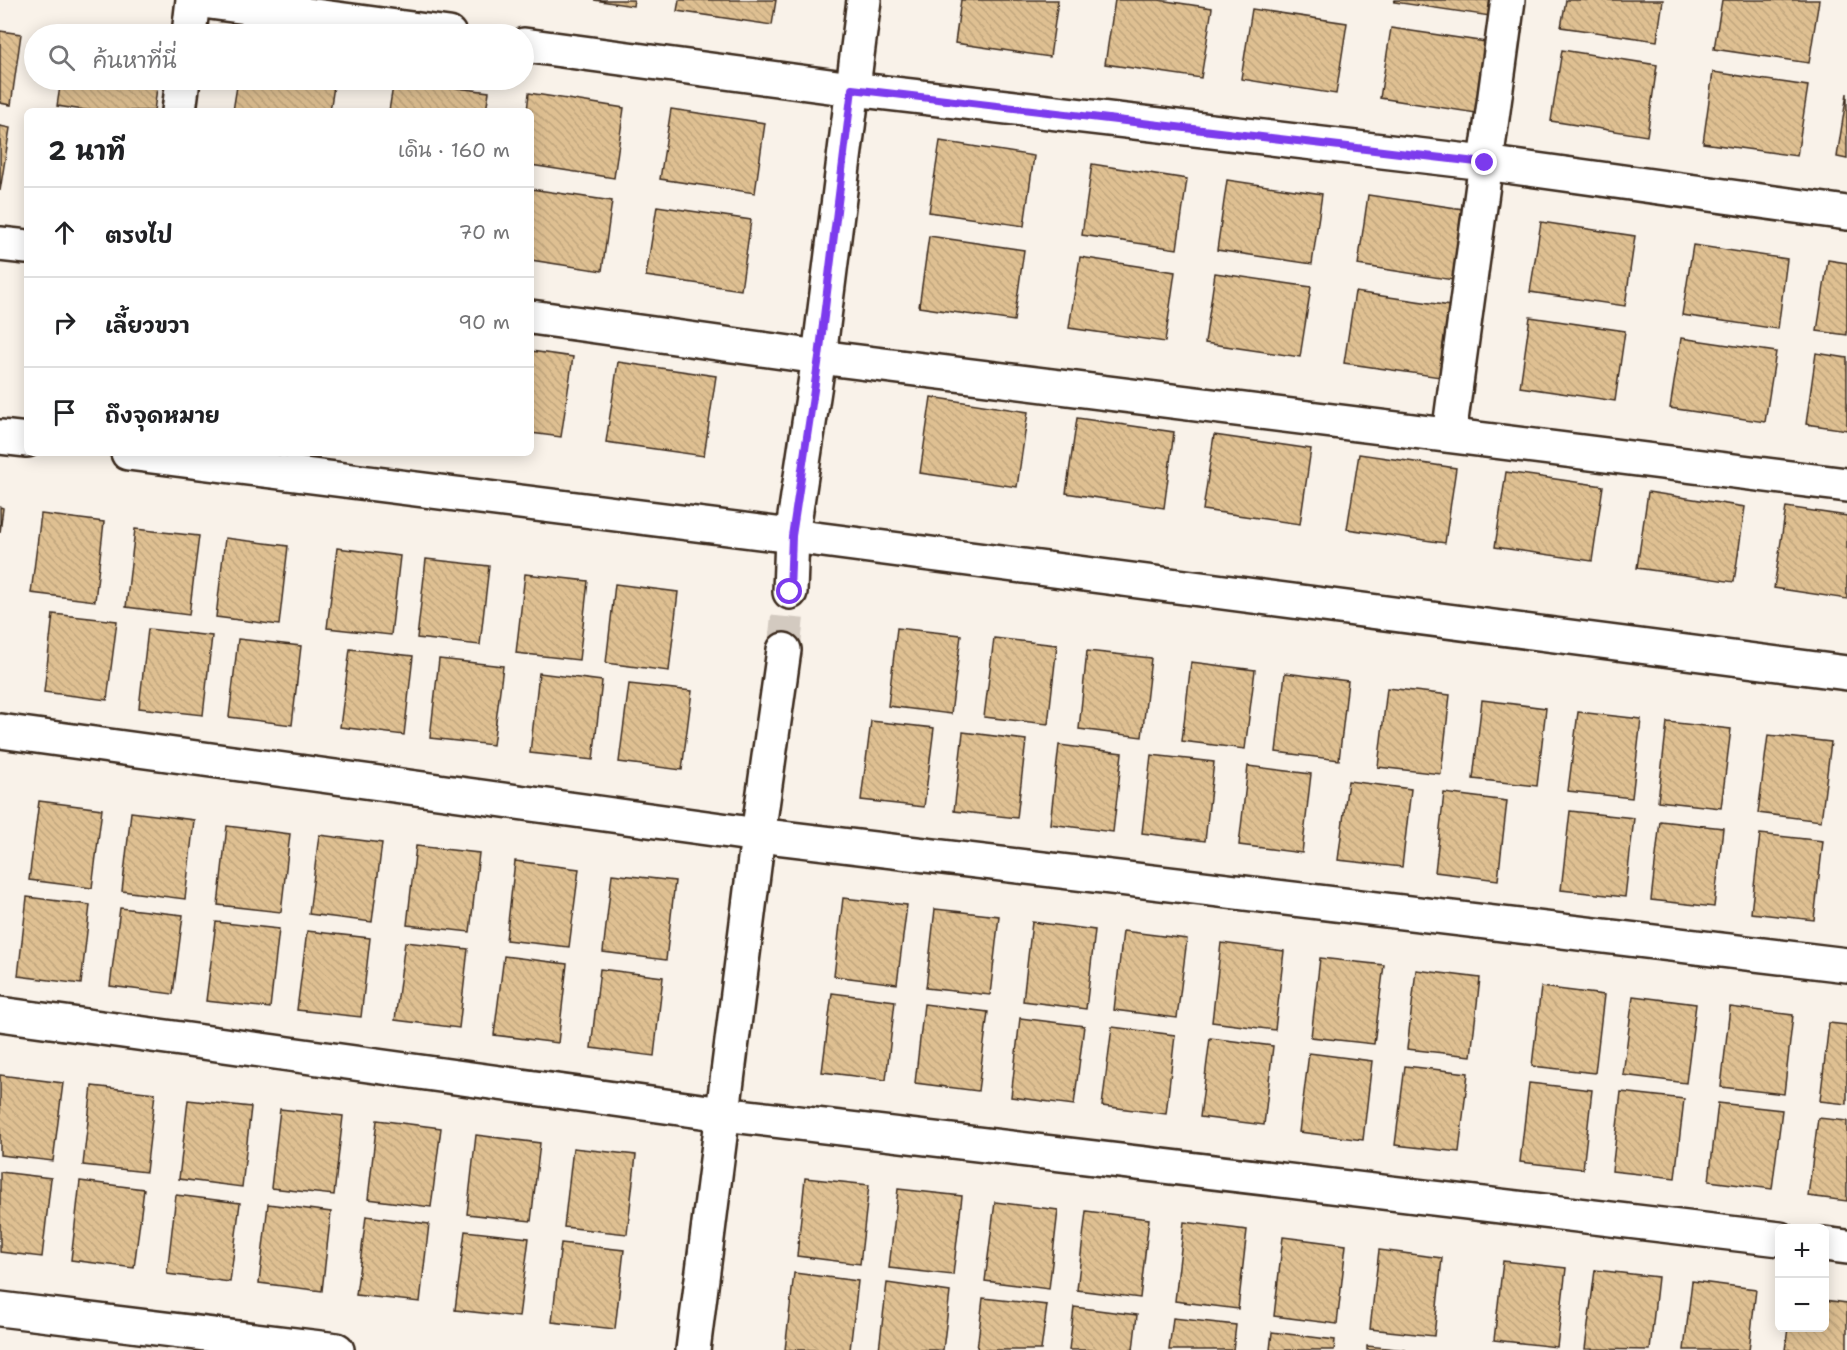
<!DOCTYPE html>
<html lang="th">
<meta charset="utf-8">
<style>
:root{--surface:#fff;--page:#f6f6f6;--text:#202124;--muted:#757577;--line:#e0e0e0}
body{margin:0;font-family:"Shantell Sans","Playpen Sans Thai",sans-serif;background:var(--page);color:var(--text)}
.controls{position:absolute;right:18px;bottom:18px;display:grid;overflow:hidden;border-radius:9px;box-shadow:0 3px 15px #0003}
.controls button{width:54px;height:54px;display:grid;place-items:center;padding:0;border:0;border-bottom:2px solid var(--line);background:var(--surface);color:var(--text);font:30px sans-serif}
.stop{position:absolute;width:18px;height:18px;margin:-14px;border:4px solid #7c3aed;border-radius:50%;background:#fff}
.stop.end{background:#7c3aed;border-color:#fff;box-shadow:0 2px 6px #0008}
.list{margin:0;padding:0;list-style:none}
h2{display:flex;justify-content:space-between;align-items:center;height:78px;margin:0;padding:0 24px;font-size:26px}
h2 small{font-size:20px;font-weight:400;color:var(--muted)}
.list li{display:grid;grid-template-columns:39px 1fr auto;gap:18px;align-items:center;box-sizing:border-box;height:90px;padding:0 24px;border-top:2px solid var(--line)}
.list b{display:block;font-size:22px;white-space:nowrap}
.list em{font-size:20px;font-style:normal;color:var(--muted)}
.icon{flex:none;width:33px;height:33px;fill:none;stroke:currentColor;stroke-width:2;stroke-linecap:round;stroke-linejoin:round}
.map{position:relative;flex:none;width:1847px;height:1350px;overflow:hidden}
.search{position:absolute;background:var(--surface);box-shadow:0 3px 15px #0003;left:24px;top:24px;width:510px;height:66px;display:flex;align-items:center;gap:15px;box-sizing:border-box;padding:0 21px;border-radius:33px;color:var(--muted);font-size:22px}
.panel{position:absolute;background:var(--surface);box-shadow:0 3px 15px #0003;left:24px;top:108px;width:510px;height:348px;border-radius:9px}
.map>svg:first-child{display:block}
.building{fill:url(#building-back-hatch);stroke:#3b2a1e;stroke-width:1.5}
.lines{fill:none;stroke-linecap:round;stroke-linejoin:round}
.minor-tunnel{stroke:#d3cac0;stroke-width:33;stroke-dasharray:33 16;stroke-linecap:butt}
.minor-casing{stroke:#3b2a1e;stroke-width:38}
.minor{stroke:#fff;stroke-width:33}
.route{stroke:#7c3aed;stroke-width:8}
</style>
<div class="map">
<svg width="1847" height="1350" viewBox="0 0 1847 1350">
<defs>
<pattern id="building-back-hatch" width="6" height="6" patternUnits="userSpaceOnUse" patternTransform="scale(1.5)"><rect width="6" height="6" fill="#dfc092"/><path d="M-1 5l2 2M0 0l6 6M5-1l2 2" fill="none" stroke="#c0a57d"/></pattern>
</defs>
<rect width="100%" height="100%" fill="#f9f2e9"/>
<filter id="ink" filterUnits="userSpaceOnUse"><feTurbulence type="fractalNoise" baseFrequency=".0167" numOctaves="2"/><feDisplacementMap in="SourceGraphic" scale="12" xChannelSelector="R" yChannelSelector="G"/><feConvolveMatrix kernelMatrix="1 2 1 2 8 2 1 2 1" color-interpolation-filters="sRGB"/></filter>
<g filter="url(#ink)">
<g class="building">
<path d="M594 0H634L633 6Z"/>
<path d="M679 0H776L772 25 677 11Z"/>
<path d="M961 0H1058L1050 57 955 43Z"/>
<path d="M1115 0H1159L1212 8 1201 78 1105 64Z"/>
<path d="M1395 0H1492L1490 16 1394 2Z"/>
<path d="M1566 0H1663L1657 41 1561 27Z"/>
<path d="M1722 0H1819L1809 63 1714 49Z"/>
<path d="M1252 9 1347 23 1336 94 1241 79Z"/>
<path d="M1391 28 1486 42 1476 113 1380 98Z"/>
<path d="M0 31 21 34 11 105 0 103Z"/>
<path d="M1562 50 1657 65 1647 136 1551 121Z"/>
<path d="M1713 72 1808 86 1797 156 1703 143Z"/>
<path d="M61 80H158L154 111H91L57 106Z"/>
<path d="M238 80H335L330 111H233Z"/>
<path d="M394 80 489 92 486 111H389Z"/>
<path d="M529 93 624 108 614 178 531 165V111H527Z"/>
<path d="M1847 93V159L1837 157Z"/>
<path d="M671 109 765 123 755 193 660 179Z"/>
<path d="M0 126 10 128 0 191Z"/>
<path d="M940 141 1034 156 1024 226 929 212Z"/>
<path d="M1092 164 1187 179 1177 249 1082 235Z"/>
<path d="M1227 180 1322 194 1312 264 1217 250Z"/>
<path d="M531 189 612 201 602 271 531 260Z"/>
<path d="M1368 195 1463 209 1453 280 1358 265Z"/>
<path d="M657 206 751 220 741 290 646 276Z"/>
<path d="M1541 222 1635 236 1625 306 1530 292Z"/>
<path d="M929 236 1024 250 1014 321 919 307Z"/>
<path d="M1693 245 1787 259 1778 329 1682 315Z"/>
<path d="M1080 257 1175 272 1165 342 1069 328Z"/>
<path d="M1828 260 1847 263V335L1817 331Z"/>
<path d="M1215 273 1311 287 1300 357 1205 343Z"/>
<path d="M1355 292 1450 306 1440 377 1344 363Z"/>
<path d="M1530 317 1625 331 1615 401 1520 387Z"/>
<path d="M1681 338 1776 352 1765 422 1670 408Z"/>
<path d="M531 351 573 357 561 437 531 433Z"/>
<path d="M1816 353 1847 358V430L1806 424Z"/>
<path d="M618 362 716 376 704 456 606 442Z"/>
<path d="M931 397 1028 412 1017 487 920 473Z"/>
<path d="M1077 418 1174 432 1164 508 1066 493Z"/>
<path d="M1214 435 1311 449 1300 524 1203 510Z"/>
<path d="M1359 454 1456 468 1445 543 1347 529Z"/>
<path d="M1506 472 1603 486 1592 561 1495 547Z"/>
<path d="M1648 492 1745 507 1734 582 1637 568Z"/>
<path d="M0 507 3 508 0 533Z"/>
<path d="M1786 507 1847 516V599L1774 588Z"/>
<path d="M41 514 104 522 95 601 31 593Z"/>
<path d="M135 529 199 536 189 615 126 607Z"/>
<path d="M225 538 288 546 279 625 216 617Z"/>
<path d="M337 548 400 556 391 635 327 628Z"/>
<path d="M426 559 489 566 480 645 417 638Z"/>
<path d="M525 574 588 581 579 660 516 653Z"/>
<path d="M615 584 678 592 669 671 606 663Z"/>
<path d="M53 614 117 621 107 700 44 692Z"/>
<path d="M897 628 961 635 951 714 888 706Z"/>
<path d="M148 629 212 636 203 715 139 708Z"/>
<path d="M994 638 1057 645 1048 724 984 717Z"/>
<path d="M238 639 301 646 292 725 229 717Z"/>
<path d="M350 649 413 656 404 735 340 727Z"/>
<path d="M1087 651 1151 658 1142 737 1079 729Z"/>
<path d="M439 659 503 666 493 745 430 738Z"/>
<path d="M1191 662 1255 670 1245 749 1182 741Z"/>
<path d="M539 673 602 681 593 760 530 753Z"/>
<path d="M1285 673 1348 681 1339 760 1276 752Z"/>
<path d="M629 684 692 691 682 770 619 762Z"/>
<path d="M1387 688 1450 695 1441 774 1378 767Z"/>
<path d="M1482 700 1546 708 1537 786 1473 779Z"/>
<path d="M1578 712 1641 719 1632 798 1568 791Z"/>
<path d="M871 721 934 728 924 807 861 800Z"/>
<path d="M1667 722 1731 729 1721 808 1658 801Z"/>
<path d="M963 732 1026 740 1017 818 954 811Z"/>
<path d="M1768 735 1831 742 1821 821 1758 813Z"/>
<path d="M1059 745 1122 753 1113 832 1050 824Z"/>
<path d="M1151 755 1214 762 1205 841 1142 833Z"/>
<path d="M1248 766 1311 774 1302 853 1239 845Z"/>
<path d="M1348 781 1411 789 1402 867 1338 860Z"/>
<path d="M1444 793 1507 801 1498 880 1435 872Z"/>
<path d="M39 801 102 809 92 888 29 880Z"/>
<path d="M1570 811 1634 818 1625 897 1561 890Z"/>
<path d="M131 812 194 820 185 899 122 891Z"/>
<path d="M1660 821 1723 828 1714 907 1651 900Z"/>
<path d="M227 826 290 834 281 912 218 905Z"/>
<path d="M1760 834 1823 841 1814 920 1751 913Z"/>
<path d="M319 835 382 843 372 922 309 914Z"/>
<path d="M416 846 479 853 470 932 407 925Z"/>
<path d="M515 861 579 869 569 947 506 940Z"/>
<path d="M612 874 675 881 666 960 603 952Z"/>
<path d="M27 897 90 905 81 984 18 976Z"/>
<path d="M843 898 907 905 897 984 834 976Z"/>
<path d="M120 908 183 915 173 994 110 986Z"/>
<path d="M935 909 999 916 990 995 926 988Z"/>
<path d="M216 922 279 929 270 1008 206 1001Z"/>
<path d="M1032 922 1095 930 1086 1009 1023 1001Z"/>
<path d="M307 931 370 938 361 1017 297 1010Z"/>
<path d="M1123 931 1187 939 1177 1018 1114 1010Z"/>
<path d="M405 942 468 949 459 1028 395 1020Z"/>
<path d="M1221 943 1284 951 1275 1030 1212 1022Z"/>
<path d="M504 956 567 964 558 1043 494 1035Z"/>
<path d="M1320 958 1384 965 1374 1044 1311 1037Z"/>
<path d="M600 969 663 977 654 1056 591 1048Z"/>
<path d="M1416 970 1480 978 1471 1056 1407 1049Z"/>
<path d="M1541 987 1604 995 1595 1073 1532 1066Z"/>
<path d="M832 993 895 1001 886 1080 822 1072Z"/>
<path d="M1633 996 1696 1004 1686 1083 1623 1075Z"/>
<path d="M924 1004 988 1012 978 1091 915 1083Z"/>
<path d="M1730 1007 1793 1015 1784 1094 1721 1087Z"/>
<path d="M1020 1018 1084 1026 1074 1105 1011 1097Z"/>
<path d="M1829 1023 1847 1025V1104L1820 1101Z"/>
<path d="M1112 1027 1175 1035 1166 1114 1102 1106Z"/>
<path d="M1210 1038 1273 1046 1264 1125 1200 1117Z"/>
<path d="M1309 1053 1372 1061 1363 1140 1299 1132Z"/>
<path d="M1405 1066 1468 1073 1459 1152 1395 1145Z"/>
<path d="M0 1075 63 1083 53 1161 0 1155Z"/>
<path d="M1529 1083 1592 1090 1583 1169 1520 1162Z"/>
<path d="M92 1086 155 1093 146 1172 83 1165Z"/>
<path d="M1621 1092 1684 1099 1675 1178 1612 1171Z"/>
<path d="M188 1100 251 1107 242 1187 179 1179Z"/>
<path d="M1718 1103 1782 1110 1772 1189 1709 1181Z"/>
<path d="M280 1109 343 1116 334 1195 271 1188Z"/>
<path d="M1818 1118 1847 1121V1201L1808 1196Z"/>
<path d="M377 1120 441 1128 431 1207 368 1199Z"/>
<path d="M476 1135 540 1143 531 1221 467 1214Z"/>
<path d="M573 1148 636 1155 627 1234 564 1227Z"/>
<path d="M0 1172 51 1178 42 1257 0 1252Z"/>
<path d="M805 1178 869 1185 860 1264 797 1256Z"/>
<path d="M80 1181 144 1189 134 1268 71 1260Z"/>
<path d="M898 1189 962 1196 953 1275 889 1268Z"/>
<path d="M176 1195 240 1203 230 1282 167 1274Z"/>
<path d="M995 1202 1058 1210 1049 1289 985 1281Z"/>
<path d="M268 1204 331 1212 322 1291 259 1283Z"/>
<path d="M1086 1211 1149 1219 1140 1298 1077 1290Z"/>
<path d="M366 1216 429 1224 420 1302 356 1295Z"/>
<path d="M1184 1222 1247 1230 1238 1309 1175 1301Z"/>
<path d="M465 1231 529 1238 519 1317 455 1310Z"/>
<path d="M1283 1237 1346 1245 1337 1324 1274 1316Z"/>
<path d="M561 1243 624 1250 615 1329 552 1322Z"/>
<path d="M1379 1250 1442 1258 1434 1336 1370 1329Z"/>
<path d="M1503 1261 1566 1268 1557 1347 1494 1340Z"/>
<path d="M1595 1270 1658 1277 1650 1350 1585 1349Z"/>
<path d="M794 1273 858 1281 850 1350H785Z"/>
<path d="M1692 1281 1756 1289 1749 1350H1684Z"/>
<path d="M887 1283 950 1292 943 1350H879Z"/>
<path d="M983 1298 1047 1305 1041 1350H977Z"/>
<path d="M1824 1300 1847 1303V1350H1785L1788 1328H1824Z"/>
<path d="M1074 1307 1137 1315 1133 1350H1069Z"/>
<path d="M1173 1318 1236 1325 1233 1350H1169Z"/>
<path d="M1272 1332 1335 1340 1334 1350H1270Z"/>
<path d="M1367 1346 1406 1350H1367Z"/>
</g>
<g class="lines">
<path class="minor-tunnel" d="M784 650 790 592"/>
<defs>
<g id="minor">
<path d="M195 0 449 34"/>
<path d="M189 34 193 0"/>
<path d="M524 45 852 89 1485 163 1847 213"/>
<path d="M179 111 183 80"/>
<path d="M0 244 27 247"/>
<path d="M531 317 819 357 1847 485"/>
<path d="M1449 435 1508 0"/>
<path d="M0 437 27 440"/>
<path d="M128 453 792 536 1847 673"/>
<path d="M790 592 792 536 819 357 864 0"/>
<path d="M0 731 758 835 1847 965"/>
<path d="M0 1014 723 1114 1780 1239"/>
<path d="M1824 1244 1847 1247"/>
<path d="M0 1309 337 1350"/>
<path d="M693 1350 758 835 784 650"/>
</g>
</defs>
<use href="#minor" class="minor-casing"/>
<use href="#minor" class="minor"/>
</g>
</g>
<g class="lines" filter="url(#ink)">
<path class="route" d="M790 592 792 536 819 357 852 89 1485 163"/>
</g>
</svg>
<div class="controls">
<button>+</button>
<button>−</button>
</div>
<div class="stop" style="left:790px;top:592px"></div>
<div class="stop end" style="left:1485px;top:163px"></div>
<div class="search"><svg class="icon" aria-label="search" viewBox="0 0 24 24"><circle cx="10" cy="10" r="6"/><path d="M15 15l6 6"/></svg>ค้นหาที่นี่</div>
<section class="panel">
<h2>2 นาที<small>เดิน · 160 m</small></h2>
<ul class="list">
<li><svg class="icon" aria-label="ahead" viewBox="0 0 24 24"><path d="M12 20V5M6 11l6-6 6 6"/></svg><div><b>ตรงไป</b></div><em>70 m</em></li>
<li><svg class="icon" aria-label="right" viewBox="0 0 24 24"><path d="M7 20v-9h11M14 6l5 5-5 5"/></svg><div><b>เลี้ยวขวา</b></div><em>90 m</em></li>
<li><svg class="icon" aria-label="arrive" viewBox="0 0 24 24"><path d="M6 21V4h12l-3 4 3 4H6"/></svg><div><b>ถึงจุดหมาย</b></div></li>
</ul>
</section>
</div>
